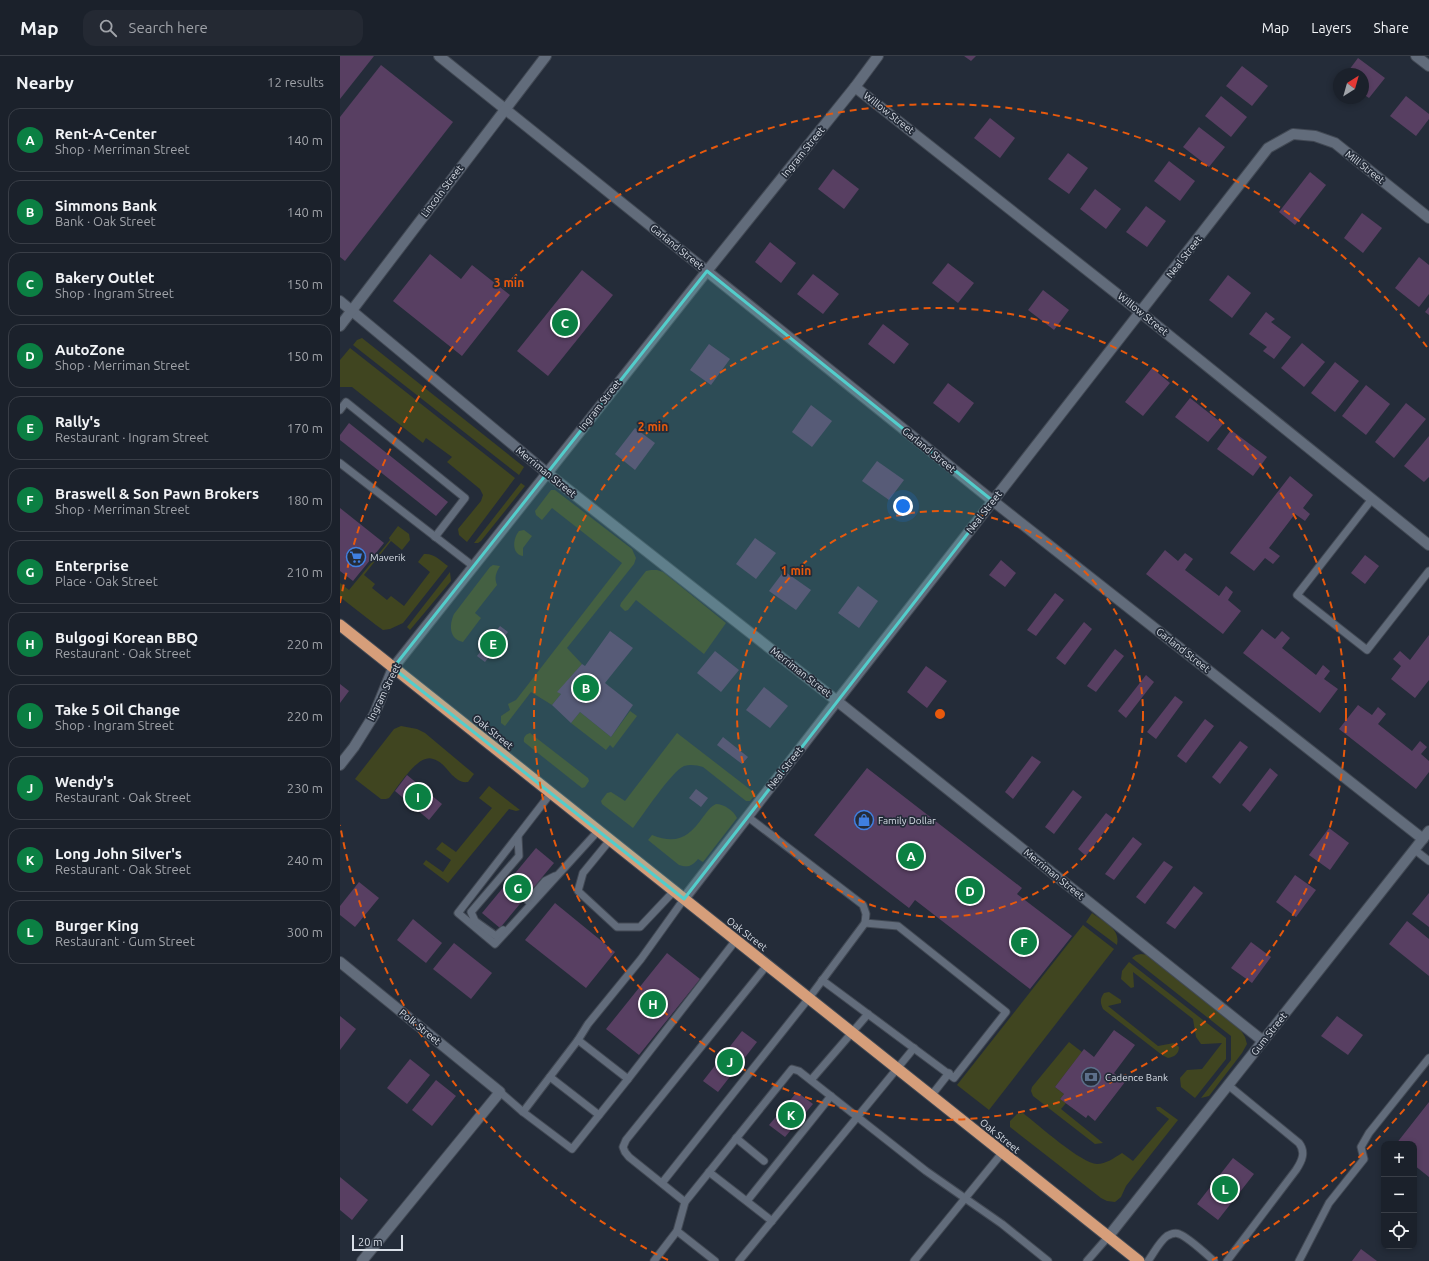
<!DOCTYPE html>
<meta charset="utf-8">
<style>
:root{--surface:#1b212b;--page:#242933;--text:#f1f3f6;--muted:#a0a3a9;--line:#393e47;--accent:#0b8043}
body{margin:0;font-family:Ubuntu,sans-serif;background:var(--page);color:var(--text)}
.controls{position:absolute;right:12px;bottom:12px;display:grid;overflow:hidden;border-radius:8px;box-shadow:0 2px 6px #0003}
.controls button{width:36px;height:36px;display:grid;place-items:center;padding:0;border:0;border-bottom:1px solid var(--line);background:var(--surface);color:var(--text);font:20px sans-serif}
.compass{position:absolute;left:993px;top:12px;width:36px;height:36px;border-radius:50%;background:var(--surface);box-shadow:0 2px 6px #0003;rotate:37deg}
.scale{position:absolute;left:12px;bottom:10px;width:51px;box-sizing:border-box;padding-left:4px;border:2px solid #d8dee7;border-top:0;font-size:11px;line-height:14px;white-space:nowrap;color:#d8dee7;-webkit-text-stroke:3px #242c39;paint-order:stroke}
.you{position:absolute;left:563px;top:450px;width:14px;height:14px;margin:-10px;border:3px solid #fff;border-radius:50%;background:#1a73e8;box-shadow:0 0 0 6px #1a73e833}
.badge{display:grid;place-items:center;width:26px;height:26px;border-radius:50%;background:var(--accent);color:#fff;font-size:13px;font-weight:700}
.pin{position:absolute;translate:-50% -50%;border:2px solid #fff;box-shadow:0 1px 4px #0006}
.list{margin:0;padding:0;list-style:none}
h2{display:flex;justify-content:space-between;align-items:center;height:52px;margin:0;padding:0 16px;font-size:17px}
h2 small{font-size:13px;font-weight:400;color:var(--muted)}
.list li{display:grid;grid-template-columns:26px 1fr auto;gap:12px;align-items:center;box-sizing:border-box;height:64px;margin:0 8px 8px;padding:0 8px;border:1px solid var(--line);border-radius:12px}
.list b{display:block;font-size:15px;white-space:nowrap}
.list p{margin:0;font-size:13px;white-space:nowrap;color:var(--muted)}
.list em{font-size:13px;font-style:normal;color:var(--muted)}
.icon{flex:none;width:22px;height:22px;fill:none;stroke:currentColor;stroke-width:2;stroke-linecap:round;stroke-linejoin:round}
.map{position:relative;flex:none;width:1089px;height:1205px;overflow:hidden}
header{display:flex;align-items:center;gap:24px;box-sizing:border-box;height:56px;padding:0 20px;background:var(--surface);border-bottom:1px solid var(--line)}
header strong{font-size:19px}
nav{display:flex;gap:22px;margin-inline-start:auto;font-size:14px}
.search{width:280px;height:36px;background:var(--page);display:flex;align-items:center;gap:10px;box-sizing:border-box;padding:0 14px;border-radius:12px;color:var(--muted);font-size:15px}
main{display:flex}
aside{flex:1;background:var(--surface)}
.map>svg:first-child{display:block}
.green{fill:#404520}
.building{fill:#583f62}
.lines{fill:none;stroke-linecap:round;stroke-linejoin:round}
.service-casing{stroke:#424954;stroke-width:9}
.minor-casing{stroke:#424954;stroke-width:12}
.trunk-casing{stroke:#424954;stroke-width:13}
.service{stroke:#626c7b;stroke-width:7}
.minor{stroke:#626c7b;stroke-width:10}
.trunk{stroke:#d69e7a;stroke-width:11}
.marked{fill:#53cdcb;fill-opacity:0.2;stroke:#53cdcb;stroke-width:3;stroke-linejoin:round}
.ring{fill:none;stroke:#e8590c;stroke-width:2;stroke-dasharray:7 5}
.labels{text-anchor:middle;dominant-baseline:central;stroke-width:3.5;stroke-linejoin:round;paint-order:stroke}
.street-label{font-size:10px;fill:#d8dee7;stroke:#242c39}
.poi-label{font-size:10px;fill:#d8dee7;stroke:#242c39;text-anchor:start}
.centre{fill:#e8590c;stroke:#242c39;stroke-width:2}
.ring-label{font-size:12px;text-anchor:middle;font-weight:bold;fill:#e8590c;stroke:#242c39;stroke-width:3.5;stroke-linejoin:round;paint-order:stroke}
</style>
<header>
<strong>Map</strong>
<div class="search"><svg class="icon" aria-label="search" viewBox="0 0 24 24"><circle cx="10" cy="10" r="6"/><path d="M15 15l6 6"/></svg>Search here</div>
<nav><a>Map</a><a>Layers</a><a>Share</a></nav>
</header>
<main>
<aside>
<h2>Nearby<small>12 results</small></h2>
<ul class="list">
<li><span class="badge">A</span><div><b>Rent-A-Center</b><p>Shop · Merriman Street</p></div><em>140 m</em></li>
<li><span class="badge">B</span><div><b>Simmons Bank</b><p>Bank · Oak Street</p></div><em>140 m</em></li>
<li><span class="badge">C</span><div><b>Bakery Outlet</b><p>Shop · Ingram Street</p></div><em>150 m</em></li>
<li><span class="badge">D</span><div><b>AutoZone</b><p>Shop · Merriman Street</p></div><em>150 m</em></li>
<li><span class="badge">E</span><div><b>Rally's</b><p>Restaurant · Ingram Street</p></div><em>170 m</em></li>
<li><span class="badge">F</span><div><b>Braswell &amp; Son Pawn Brokers</b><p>Shop · Merriman Street</p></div><em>180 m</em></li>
<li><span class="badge">G</span><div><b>Enterprise</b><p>Place · Oak Street</p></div><em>210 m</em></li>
<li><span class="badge">H</span><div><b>Bulgogi Korean BBQ</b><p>Restaurant · Oak Street</p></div><em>220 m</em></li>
<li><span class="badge">I</span><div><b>Take 5 Oil Change</b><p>Shop · Ingram Street</p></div><em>220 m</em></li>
<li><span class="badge">J</span><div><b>Wendy's</b><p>Restaurant · Oak Street</p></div><em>230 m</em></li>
<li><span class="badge">K</span><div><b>Long John Silver's</b><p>Restaurant · Oak Street</p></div><em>240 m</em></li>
<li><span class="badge">L</span><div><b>Burger King</b><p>Restaurant · Gum Street</p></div><em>300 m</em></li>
</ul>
</aside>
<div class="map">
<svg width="1089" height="1205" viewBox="0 0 1089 1205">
<rect width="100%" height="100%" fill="#242c39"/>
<g class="green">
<path d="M22 282 184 411 179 419 13 289 17 284Z"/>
<path d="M10 292 175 422 127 486 119 479 118 473 141 445 143 439 140 433 107 406 112 401 86 382 83 387 12 331H0V304Z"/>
<path d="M181 427 185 430 141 485 138 487H134Z"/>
<path d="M211 434H215L292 493 296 502 294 508 227 592 242 608 218 636 221 638 212 649 191 636 165 670 161 667V660L170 654 168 648 176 644 282 507 212 452 202 464 196 459 195 455Z"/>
<path d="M58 470 69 478 70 484 62 494 51 485 24 519 35 528 32 532 47 544 51 540 64 550 90 516 78 506 84 498C94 497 101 505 108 510L63 567 50 573 43 574 36 569 0 541V527L9 534 50 484 49 482Z"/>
<path d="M184 474 192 480 183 492V500C171 498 173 482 179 475Z"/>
<path d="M153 509 160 510C156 517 154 521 157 529L135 557 141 562 123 586C109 583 109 569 114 558L150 511Z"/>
<path d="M311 514H317L323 516 386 567 364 598 296 544 288 554 285 555 280 550 281 547 306 515Z"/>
<path d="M110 516 111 525 70 574 67 571Z"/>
<path d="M290 655 297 660 273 692 270 689 266 694 231 667 240 656 271 681Z"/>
<path d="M61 670 77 673 85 677 134 718 128 726C120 727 117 723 112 719 107 713 101 705 93 703 78 697 58 731 49 742L46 743H41L15 723 54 673Z"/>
<path d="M190 677 248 722 249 725 245 731 242 732 184 686C183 681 186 678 190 677Z"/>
<path d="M337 677 416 738 410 745H406L363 711C357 709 350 708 344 710 331 716 303 759 293 772L262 748 261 745 267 737 271 736 285 745Z"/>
<path d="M149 730 180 754 176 755 169 753 108 827 83 808 86 804 103 816 111 804 96 793 102 786 116 796 152 752 139 742Z"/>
<path d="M376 748C384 748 394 755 397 762L363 806 358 803C352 810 348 812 339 809L308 784 312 779C337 789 349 781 363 761 367 756 370 751 376 748Z"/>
<path d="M752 857C764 866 781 873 777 889L746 866Z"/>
<path d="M743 869 774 893 649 1054 617 1029Z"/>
<path d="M801 898 808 899 900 973 905 981 907 988 902 997 869 1040 861 1042 891 1004V980L792 902 796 899Z"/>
<path d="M789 906 886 982V1003L855 1042 841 1031 840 1022 847 1014 862 1013 882 987 864 988H861L856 981 853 963 793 916 794 931 791 932 781 923 782 915Z"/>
<path d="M769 936 781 944V947L768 950 818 990 834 987 839 991C839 998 834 1001 828 1002L822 999 763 953C760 946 760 943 764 937Z"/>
<path d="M729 986 742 996 715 1031 724 1038 720 1043 726 1047 721 1053 763 1087 755 1088 693 1040 691 1035 692 1031Z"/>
<path d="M816 1051H820L838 1064 786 1130 781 1141 775 1146 767 1145 761 1142 670 1071V1065L677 1058 683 1057C697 1068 742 1108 757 1108 766 1108 774 1102 782 1097L793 1105 829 1063 817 1054Z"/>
</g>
<g class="building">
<path d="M0 0H34L0 43Z"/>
<path d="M624 0H636L631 5Z"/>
<path d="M1018 2 1045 22 1029 42 1023 38V18H1006Z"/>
<path d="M41 9 113 66 5 205 0 201V61Z"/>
<path d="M902 10 928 30 912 50 886 30Z"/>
<path d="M881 40 907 61 891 81 865 60Z"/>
<path d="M1066 40 1089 58V63L1076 80 1050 60Z"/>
<path d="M650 62 675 82 660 102 634 82Z"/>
<path d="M859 71 885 91 869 111 843 91Z"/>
<path d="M728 97 748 112 729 138 708 123Z"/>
<path d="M829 105 855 125 840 145 814 125Z"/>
<path d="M493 113 519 133 504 153 478 133Z"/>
<path d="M970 116 986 129 955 169 939 156Z"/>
<path d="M755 133 781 153 766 173 740 153Z"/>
<path d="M806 150 826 165 807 191 786 176Z"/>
<path d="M1022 157 1042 172 1023 197 1004 182Z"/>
<path d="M430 186 456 207 441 227 415 206Z"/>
<path d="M90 198 121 223 132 209 170 239 122 300 53 245Z"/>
<path d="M1079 201 1089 209V238L1079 251 1055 232Z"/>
<path d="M608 207 634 227 618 247 592 227Z"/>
<path d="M242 214 273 239 208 320 177 295Z"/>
<path d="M473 218 499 238 483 258 457 238Z"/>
<path d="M888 219 911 237 892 262 869 244Z"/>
<path d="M703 234 729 254 714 274 688 254Z"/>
<path d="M1089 251V259L1085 256Z"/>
<path d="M926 256 935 263 931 266 951 281 934 303 923 295 927 291 909 278Z"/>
<path d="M543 268 569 288 554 308 528 288Z"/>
<path d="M962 287 985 306 964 331 941 312Z"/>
<path d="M369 288 390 303 371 329 350 314Z"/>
<path d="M995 306 1019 325 995 356 971 337Z"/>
<path d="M812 312 830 327 803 360 785 346Z"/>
<path d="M608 327 634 347 619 367 593 347Z"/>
<path d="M1026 329 1050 348 1026 379 1002 360Z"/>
<path d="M850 342 883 368 868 386 835 361Z"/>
<path d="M1066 347 1086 363 1054 402 1035 386Z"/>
<path d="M471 349 492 365 472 391 452 376Z"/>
<path d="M9 367 108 446 96 460 0 384V379Z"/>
<path d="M295 372 315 387 295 414 275 398Z"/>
<path d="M891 374 927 401 913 420 877 393Z"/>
<path d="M1089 380V421L1084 426 1064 410Z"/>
<path d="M537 405 564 424 549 444 522 425Z"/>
<path d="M950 420 973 439 963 452 970 458 965 465 955 458 929 492 940 500 933 508 925 502 914 515 890 497Z"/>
<path d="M0 452 44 487 13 525 0 515Z"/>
<path d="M415 482 436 497 416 523 396 508Z"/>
<path d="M825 494 838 505 845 497 853 503 845 514 879 540 886 530 893 536 888 544 901 555 883 578 806 518Z"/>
<path d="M1025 499 1039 510 1025 528 1011 517Z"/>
<path d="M661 504 676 517 665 531 649 519Z"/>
<path d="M444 515 471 534 456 554 429 535Z"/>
<path d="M518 530 538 545 519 572 498 557Z"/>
<path d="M715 537 724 544 696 580 687 574Z"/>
<path d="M744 566 752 573 725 609 716 602Z"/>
<path d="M160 570 168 576 145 606 137 600Z"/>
<path d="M922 573 935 583 942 575 950 582 942 592 976 619 983 609 990 615 984 623 998 633 980 657 903 597Z"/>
<path d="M270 575 293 592 265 627 293 649 271 681 240 656 231 667 212 649 221 638 217 636 242 608 245 610Z"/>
<path d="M1089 579V624L1075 642 1051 623 1061 610 1053 603 1060 595 1070 604Z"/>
<path d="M775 593 784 600 756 636 747 630Z"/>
<path d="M375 595 399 614 381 636 357 617Z"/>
<path d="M586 610 607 625 587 652 567 636Z"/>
<path d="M806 619 814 626 786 662 778 655Z"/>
<path d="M0 628 9 635 0 647Z"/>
<path d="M424 631 448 650 430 672 406 654Z"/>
<path d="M835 640 843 646 816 683 807 676Z"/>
<path d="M1018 649 1032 659 1038 651 1046 658 1038 668 1072 695 1080 685 1087 691 1081 698 1089 705V716L1076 733 999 673Z"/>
<path d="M865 663 874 670 846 707 837 700Z"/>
<path d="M383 681 408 701 402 708 377 689Z"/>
<path d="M900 685 908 691 880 728 872 721Z"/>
<path d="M692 700 701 706 673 743 665 736Z"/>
<path d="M527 712 682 832 677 838 732 880 690 933 575 844 569 852 474 779Z"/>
<path d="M930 712 938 719 910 756 902 749Z"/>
<path d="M67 719 102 748 89 764 55 735Z"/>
<path d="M356 733 368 742 361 751 349 742Z"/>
<path d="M733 734 742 741 714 778 705 771Z"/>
<path d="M766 757 774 763 746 800 738 793Z"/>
<path d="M989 772 1009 787 990 814 969 799Z"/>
<path d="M793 781 802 788 774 824 765 818Z"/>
<path d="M196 792 214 807 160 872 142 857Z"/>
<path d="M824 805 833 811 805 848 796 841Z"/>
<path d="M955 819 976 834 956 861 936 846Z"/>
<path d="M19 826 39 842 15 871 0 859V850Z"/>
<path d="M854 830 863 837 835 873 826 867Z"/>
<path d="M1089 837V871L1072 858Z"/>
<path d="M215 847 275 896 246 932 185 884Z"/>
<path d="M73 863 102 887 86 907 57 884Z"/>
<path d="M1067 865 1089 883V920L1049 888Z"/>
<path d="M911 886 931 901 912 927 891 912Z"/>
<path d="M114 887 152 917 131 943 93 913Z"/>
<path d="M327 897 360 923 299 999 266 973Z"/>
<path d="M0 960 16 973 0 994Z"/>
<path d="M997 960 1023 979 1008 999 981 980Z"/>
<path d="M774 974 795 989 774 1017 785 1026 755 1065 748 1059 746 1062 720 1043 724 1038 715 1031 744 993 754 1001Z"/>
<path d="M402 975 417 986 378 1036 363 1025Z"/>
<path d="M70 1003 90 1019 67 1048 47 1032Z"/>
<path d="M96 1024 116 1040 92 1070 72 1054Z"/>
<path d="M457 1036 473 1048 445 1081 429 1069Z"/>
<path d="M1089 1046V1121L1074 1109V1088H1056Z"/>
<path d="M893 1102 914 1118 878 1164 857 1148Z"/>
<path d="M0 1121 28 1144 12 1164 0 1154Z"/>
<path d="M1021 1193 1037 1205H1012Z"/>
</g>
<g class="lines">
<defs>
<g id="service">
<path d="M0 354 6 346 125 442 95 481"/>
<path d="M0 407 133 510"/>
<path d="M1032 443 957 539 1027 594 1089 515"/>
<path d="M211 737 118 857 155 888 258 775"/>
<path d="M270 784 243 817 238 835 277 871H300L334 835"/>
<path d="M1075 794 1089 805"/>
<path d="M188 845 205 825 215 820"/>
<path d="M163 874 156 880 135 865 131 856 179 800 178 780"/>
<path d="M482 924 614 1022 666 956 558 870 525 867"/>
<path d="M210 1021 259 1059"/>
<path d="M288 1023 238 984 248 968 301 903 344 843"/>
<path d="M471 1024 528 958"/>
<path d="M160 1036 183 1056 232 1093 288 1023 396 884"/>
<path d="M591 1040 609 1017"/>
<path d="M183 1056 238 984"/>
<path d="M396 1082 424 1105"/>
<path d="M369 1116 432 1165"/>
<path d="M322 1127 469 942 525 867 526 858 523 849 408 761"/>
<path d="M407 1145 491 1040"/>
<path d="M345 1146 289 1101 285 1096 283 1091 286 1084 427 909"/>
<path d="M337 1175 375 1205"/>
<path d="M314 1205 337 1175 345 1146 452 1013 459 1015 586 1115 662 1168 708 1205"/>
<path d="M399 1205 574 992"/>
<path d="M574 1205 662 1097"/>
<path d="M747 1205 768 1181"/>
<path d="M808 1205C814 1197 819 1186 827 1180 831 1178 835 1176 839 1178 848 1181 866 1198 874 1205"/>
<path d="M887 1205 956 1114C962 1105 966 1096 959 1087L888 1029"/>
<path d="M959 1205 989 1147 1024 1103 1021 1091 1029 1077 1089 1002"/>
</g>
<g id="minor">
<path d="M99 0 653 445 1083 783"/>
<path d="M1076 0 1089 10"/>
<path d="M515 31 800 256 1089 489"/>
<path d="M0 245 207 417 497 645 923 985"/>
<path d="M0 270 206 0"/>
<path d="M0 709 14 691 34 659 53 612 367 215 515 31 538 0"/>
<path d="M344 843 497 645 928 92 953 78 975 80 995 87 1089 162"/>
<path d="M0 906 160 1036 22 1205"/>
<path d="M768 1181 1089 775"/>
</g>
<path id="trunk" d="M0 569 799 1205"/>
</defs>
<use href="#service" class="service-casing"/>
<use href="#minor" class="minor-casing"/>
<use href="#trunk" class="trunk-casing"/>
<use href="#service" class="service"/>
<use href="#minor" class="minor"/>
<use href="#trunk" class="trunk"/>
</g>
<path class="marked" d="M367 215 653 445 344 843 53 612Z"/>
<g class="ring">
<circle cx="600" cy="658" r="203"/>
<circle cx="600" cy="658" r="406"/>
<path d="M1087 1025A610 610 0 0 1 872 1204M328 1204A610 610 0 0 1 0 769M0 547A610 610 0 0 1 1087 291"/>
</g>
<defs>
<symbol id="supermarket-ring" viewBox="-11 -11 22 22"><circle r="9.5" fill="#242c39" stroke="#3f7fe0" stroke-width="1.5"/><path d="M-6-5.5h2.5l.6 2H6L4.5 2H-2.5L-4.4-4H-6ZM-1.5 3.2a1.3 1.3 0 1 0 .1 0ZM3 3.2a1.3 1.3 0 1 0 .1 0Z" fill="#3f7fe0"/></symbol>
<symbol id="shop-ring" viewBox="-11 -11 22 22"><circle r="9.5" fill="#242c39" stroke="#3f7fe0" stroke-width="1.5"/><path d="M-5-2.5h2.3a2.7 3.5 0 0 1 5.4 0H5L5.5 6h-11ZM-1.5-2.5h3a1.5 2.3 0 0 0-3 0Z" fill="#3f7fe0"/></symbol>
<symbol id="bank-ring" viewBox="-11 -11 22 22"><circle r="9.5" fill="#242c39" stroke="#5c6f8a" stroke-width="1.5"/><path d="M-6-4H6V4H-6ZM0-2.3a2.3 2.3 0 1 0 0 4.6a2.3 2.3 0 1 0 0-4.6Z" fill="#5c6f8a"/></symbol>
</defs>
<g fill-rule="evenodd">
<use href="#supermarket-ring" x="5" y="490" width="22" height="22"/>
<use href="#shop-ring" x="513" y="753" width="22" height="22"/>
<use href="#bank-ring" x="740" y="1010" width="22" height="22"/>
</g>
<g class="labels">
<g class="street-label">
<text transform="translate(549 57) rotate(38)">Willow Street</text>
<text transform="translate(463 96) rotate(-51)">Ingram Street</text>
<text transform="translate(1025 111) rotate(38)">Mill Street</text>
<text transform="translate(102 135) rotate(-53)">Lincoln Street</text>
<text transform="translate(337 191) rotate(39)">Garland Street</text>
<text transform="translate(844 201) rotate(-52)">Neal Street</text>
<text transform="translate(803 258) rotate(39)">Willow Street</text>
<text transform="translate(260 349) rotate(-52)">Ingram Street</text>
<text transform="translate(589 394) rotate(39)">Garland Street</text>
<text transform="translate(206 416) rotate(39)">Merriman Street</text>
<text transform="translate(644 456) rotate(-52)">Neal Street</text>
<text transform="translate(843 594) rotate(38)">Garland Street</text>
<text transform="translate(461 616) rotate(38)">Merriman Street</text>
<text transform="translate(44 636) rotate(-64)">Ingram Street</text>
<text transform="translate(153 676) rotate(39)">Oak Street</text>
<text transform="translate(445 712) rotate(-52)">Neal Street</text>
<text transform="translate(714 818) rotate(39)">Merriman Street</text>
<text transform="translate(407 878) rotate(38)">Oak Street</text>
<text transform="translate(80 971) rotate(39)">Polk Street</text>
<text transform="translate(929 978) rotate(-52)">Gum Street</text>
<text transform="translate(660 1080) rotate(39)">Oak Street</text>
</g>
<g class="poi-label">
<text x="30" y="501">Maverik</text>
<text x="538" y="764">Family Dollar</text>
<text x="765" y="1021">Cadence Bank</text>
</g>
</g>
<circle cx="600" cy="658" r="6" class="centre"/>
<g class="ring-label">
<text x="169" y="231">3 min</text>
<text x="313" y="375">2 min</text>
<text x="456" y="519">1 min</text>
</g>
</svg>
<div class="controls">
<button>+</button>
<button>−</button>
<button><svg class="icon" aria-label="locate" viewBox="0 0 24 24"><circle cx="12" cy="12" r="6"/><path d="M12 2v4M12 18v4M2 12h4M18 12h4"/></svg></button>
</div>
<svg class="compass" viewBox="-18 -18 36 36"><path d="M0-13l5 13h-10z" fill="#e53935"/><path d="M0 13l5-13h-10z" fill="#a0a3a9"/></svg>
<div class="scale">20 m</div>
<div class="you"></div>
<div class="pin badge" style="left:571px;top:800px">A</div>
<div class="pin badge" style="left:246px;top:632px">B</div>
<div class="pin badge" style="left:225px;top:267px">C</div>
<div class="pin badge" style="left:630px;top:835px">D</div>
<div class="pin badge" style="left:153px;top:588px">E</div>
<div class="pin badge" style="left:684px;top:886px">F</div>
<div class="pin badge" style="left:178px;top:832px">G</div>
<div class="pin badge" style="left:313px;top:948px">H</div>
<div class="pin badge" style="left:78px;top:741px">I</div>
<div class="pin badge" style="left:390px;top:1006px">J</div>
<div class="pin badge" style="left:451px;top:1059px">K</div>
<div class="pin badge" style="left:885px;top:1133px">L</div>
</div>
</main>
